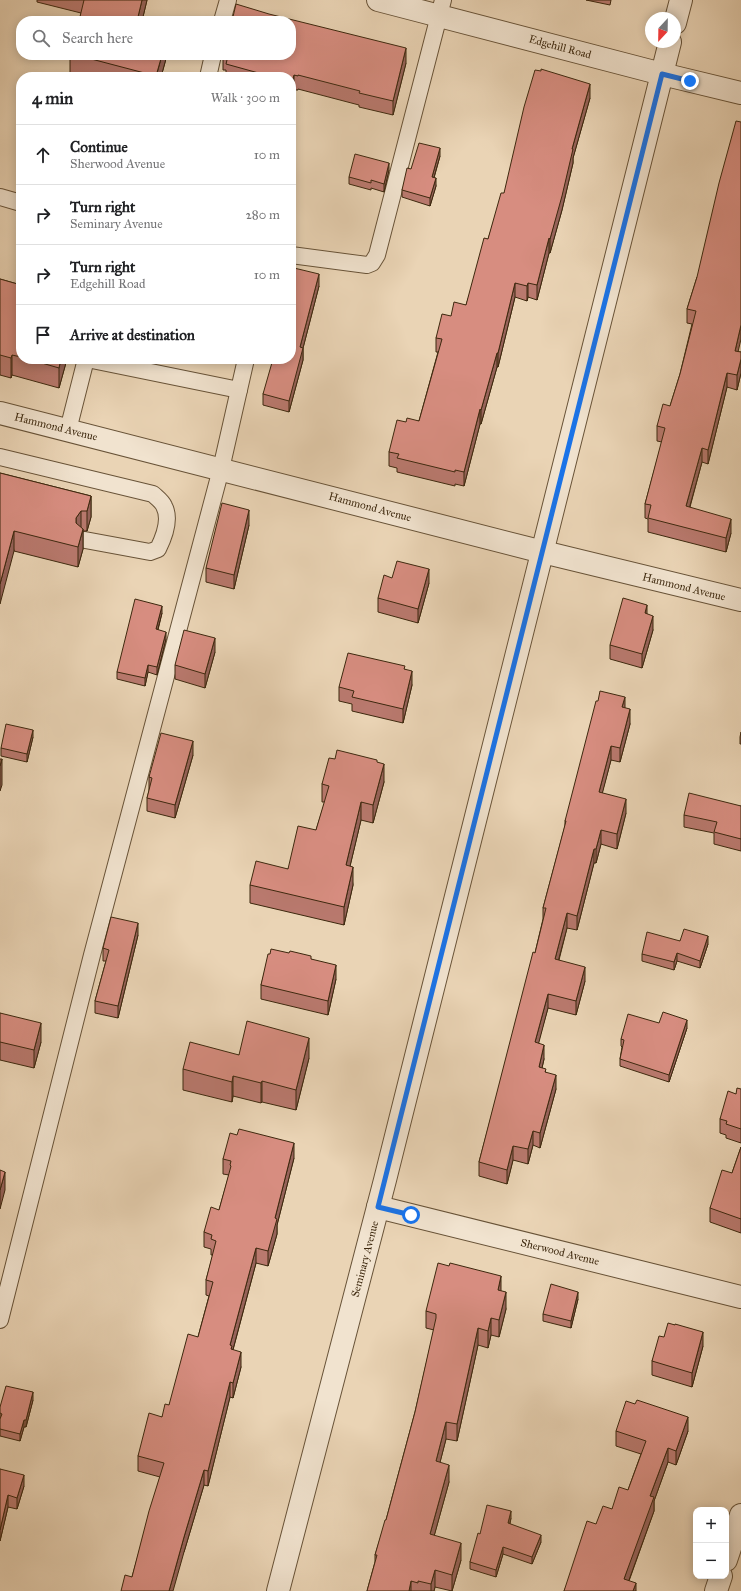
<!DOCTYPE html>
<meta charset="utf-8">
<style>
:root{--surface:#fff;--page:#f6f6f6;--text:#202124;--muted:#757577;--line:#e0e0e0}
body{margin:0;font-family:"IM FELL Great Primer",serif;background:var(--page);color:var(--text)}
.controls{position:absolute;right:12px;bottom:12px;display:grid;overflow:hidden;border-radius:8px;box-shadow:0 2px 10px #0003}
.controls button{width:36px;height:36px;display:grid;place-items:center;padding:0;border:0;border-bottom:1px solid var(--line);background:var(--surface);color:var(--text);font:20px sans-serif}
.compass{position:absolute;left:645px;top:12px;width:36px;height:36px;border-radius:50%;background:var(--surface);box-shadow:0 2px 10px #0003;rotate:202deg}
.stop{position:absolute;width:12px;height:12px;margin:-9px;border:3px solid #1a73e8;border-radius:50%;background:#fff}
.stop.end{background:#1a73e8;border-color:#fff;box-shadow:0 1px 4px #0008}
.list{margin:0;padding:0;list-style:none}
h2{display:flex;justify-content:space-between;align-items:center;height:52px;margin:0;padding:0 16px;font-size:17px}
h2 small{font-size:13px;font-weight:400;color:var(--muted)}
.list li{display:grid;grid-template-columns:26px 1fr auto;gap:12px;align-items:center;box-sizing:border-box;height:60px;padding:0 16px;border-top:1px solid var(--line)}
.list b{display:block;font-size:15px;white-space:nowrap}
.list p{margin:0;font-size:13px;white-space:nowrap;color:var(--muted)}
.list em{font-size:13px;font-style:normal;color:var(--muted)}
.icon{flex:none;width:22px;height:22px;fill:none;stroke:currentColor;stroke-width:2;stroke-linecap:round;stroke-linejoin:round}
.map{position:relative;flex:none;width:741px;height:1591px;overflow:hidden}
.search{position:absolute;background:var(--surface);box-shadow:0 2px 10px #0003;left:16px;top:16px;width:280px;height:44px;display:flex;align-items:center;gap:10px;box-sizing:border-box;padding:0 14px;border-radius:16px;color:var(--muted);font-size:15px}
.panel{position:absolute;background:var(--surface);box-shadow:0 2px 10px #0003;left:16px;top:72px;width:280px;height:292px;border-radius:16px}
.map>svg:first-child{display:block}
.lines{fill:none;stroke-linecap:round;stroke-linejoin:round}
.service-casing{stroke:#685338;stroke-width:18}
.minor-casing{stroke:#685338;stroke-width:24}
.service{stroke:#f1e3cf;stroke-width:16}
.minor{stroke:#f1e3cf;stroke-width:22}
.wall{fill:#b9796e;stroke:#3d280e}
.shaded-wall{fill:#96635a;stroke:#3d280e}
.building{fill:#d78d80;stroke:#3d280e}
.route{stroke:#1a73e8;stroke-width:5}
.labels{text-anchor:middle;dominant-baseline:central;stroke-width:3;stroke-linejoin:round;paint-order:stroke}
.street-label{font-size:11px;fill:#3d280e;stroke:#f1e3cf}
</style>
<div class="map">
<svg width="741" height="1591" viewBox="0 0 741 1591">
<rect width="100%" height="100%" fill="#ead4b5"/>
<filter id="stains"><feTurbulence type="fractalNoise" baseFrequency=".005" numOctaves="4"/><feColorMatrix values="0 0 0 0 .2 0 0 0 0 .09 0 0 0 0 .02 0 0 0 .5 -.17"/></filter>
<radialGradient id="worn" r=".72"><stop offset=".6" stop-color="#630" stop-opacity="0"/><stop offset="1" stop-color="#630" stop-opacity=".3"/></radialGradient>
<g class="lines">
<defs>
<g id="service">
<path d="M222 21 228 0"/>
<path d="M208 77 213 55"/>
<path d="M0 197 21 203"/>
<path d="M291 255 367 265 372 263 377 255 443 0"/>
<path d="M87 359 239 390"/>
<path d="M68 430 86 359"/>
<path d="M0 457 153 494C156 497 162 501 164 506 171 519 164 537 158 549L150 552 85 540"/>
<path d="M0 1320 92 955 221 469 246 359"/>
</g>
<g id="minor">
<path d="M378 0 662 74 741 93"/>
<path d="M675 23 681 0"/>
<path d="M0 413 543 552 741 600"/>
<path d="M378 1207 741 1297"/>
<path d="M726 1560 741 1515"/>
<path d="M278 1591 385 1180 670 42"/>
<path d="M716 1591 721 1576"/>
</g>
</defs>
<use href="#service" class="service-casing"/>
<use href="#minor" class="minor-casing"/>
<use href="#service" class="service"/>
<use href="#minor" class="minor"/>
</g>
<g class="wall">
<path d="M37 0H147L142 21H79L81 13 37 2Z"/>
<path d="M586 0H611L610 5Z"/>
<path d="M70 55H167L161 77H83L70 74Z"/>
<path d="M223 55 406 63 393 115 359 107V105L298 89V90H294L292 96H291V77H226V70H223Z"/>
<path d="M590 98 573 158V163L562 210 550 253H549L537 300 528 297 527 301 515 297 498 367H497L481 424H480L464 486 455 484V486L397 472V468L389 466V452L406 422 419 421 438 352H436V338L451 316 466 305 488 239 504 193Z"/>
<path d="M440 156 434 178 436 186 430 206 402 197V190L411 169Z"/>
<path d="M21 163V187H20V168Z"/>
<path d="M389 170 384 192 371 188V190L349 184V177Z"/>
<path d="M697 277 738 352H741V373L737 390 727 387 708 464 702 462 690 507 731 533 726 552 648 532V519L645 518V504L662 442 657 441V426L670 406 680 374 692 324 687 323V309Z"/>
<path d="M0 279 21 285V359H67L59 388 12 375 11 378 0 375Z"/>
<path d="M319 286 303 348V360L289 412 263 405V394Z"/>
<path d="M0 473 91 496V517L87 531H83V549L78 567 14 551Z"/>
<path d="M249 525 234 589 206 582V568Z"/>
<path d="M429 583 418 623 378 612V598Z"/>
<path d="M162 613 158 630 166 639 157 675 148 672 145 686 117 679V672Z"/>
<path d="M647 614 653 630 642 668 610 659V645Z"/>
<path d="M215 652 205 688 175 679V665Z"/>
<path d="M405 669 412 685 403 723 352 711V704L339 701V687Z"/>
<path d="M625 708 630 724 620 762 611 760 602 793 626 813 617 849 601 844 596 863H594L577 930 567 928 559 960 585 981 576 1015 548 1008 538 1043 544 1059 542 1068 546 1072 556 1089 540 1148 533 1145 528 1164 513 1160 507 1184 479 1176V1162L535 953 543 919V908L565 826V821Z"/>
<path d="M741 732V744H740V737Z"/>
<path d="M33 737 27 762 1 756V748Z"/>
<path d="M193 755 175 818 147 811V798L149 791V777Z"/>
<path d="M335 759 377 762 384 782 373 823 361 820 350 866 353 885 344 925 250 903V885L288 869 316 830 325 802H322V784Z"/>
<path d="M741 806V851L714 844V833L684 827V815Z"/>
<path d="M138 935 118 1018 95 1013V1001L106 961H103V948Z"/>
<path d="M680 941 708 944 700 968 677 961 674 970 642 961V954Z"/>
<path d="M270 954 311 959 336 979 328 1015 261 999V985Z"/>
<path d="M0 1013 41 1042 34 1068 0 1060Z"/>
<path d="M687 1028 669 1082 620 1066V1059L622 1047 621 1046V1039Z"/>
<path d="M239 1055 309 1058 296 1110 262 1102 261 1103 233 1096 232 1102 183 1090V1069Z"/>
<path d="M741 1089V1143L726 1138V1135L720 1133V1119L736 1094Z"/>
<path d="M237 1135 294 1158 277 1225V1234L268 1266 256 1263 233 1350 241 1367 233 1398 230 1397 208 1486 204 1485 184 1552 132 1577 160 1477 138 1471V1456L169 1405 198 1337 209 1296 206 1295V1280L213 1255H211V1249L204 1247V1232L219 1210 229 1175 223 1174V1159Z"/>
<path d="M741 1147V1233L710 1222V1208L732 1173Z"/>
<path d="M501 1291 506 1309 499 1337 491 1335 488 1348 478 1345 457 1441 446 1439 440 1462 449 1482 434 1536 461 1560 452 1591 435 1587 434 1591H367L375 1562V1555L386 1520 415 1412 434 1330 426 1328V1311Z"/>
<path d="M578 1299 571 1328 543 1321V1314Z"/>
<path d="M664 1337 703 1346 692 1387 652 1375V1361Z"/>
<path d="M33 1400 26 1427H24L20 1441 0 1436V1407Z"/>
<path d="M616 1431H688L676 1465 668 1462 654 1501V1511L629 1581 636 1591H564L596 1524 612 1509 628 1490 641 1454 616 1446Z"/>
<path d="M0 1469 24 1486 17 1509 8 1507 0 1541Z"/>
<path d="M511 1518 510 1524 541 1542 532 1564 503 1554 496 1577 470 1569V1562L480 1534Z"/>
</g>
<g class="shaded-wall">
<path d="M142 0H147L142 21H137Z"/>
<path d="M406 48V63L393 115V101Z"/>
<path d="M162 55H167L161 77H156Z"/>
<path d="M294 75V90L292 96V82Z"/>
<path d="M590 84V98L573 158V163L562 210 550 253V239L572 149Z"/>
<path d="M440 148V156L432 184V177Z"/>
<path d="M389 163V170L384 192V184Z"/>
<path d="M436 178V186L430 206V198Z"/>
<path d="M549 238V253L537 300V285Z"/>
<path d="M319 274V286L303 348V360L289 412V401L300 347Z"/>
<path d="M515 283V297L498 367V353Z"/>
<path d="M528 283V297L527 301V286Z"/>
<path d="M741 325V339L735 365V351Z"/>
<path d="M497 353V367L481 424V410Z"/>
<path d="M12 355V375L11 378V358Z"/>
<path d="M61 359H67L59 388V368Z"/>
<path d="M741 359V373L737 390V375Z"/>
<path d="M727 373V387L708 464V450Z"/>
<path d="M480 409V424L464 486V472Z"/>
<path d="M702 448V462L686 520V506Z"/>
<path d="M91 496V517L87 531V511Z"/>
<path d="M249 510V525L234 589V575Z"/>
<path d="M81 511V531L76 538V518Z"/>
<path d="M731 519V533L726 552V538Z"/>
<path d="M83 529V549L78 567V547Z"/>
<path d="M14 531V551L0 604V584Z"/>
<path d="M429 569V583L418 623V609Z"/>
<path d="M647 605V619L645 613Z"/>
<path d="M162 606V613L156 636V629Z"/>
<path d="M653 616V630L642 668V654Z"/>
<path d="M166 632V639L157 675V667Z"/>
<path d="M215 638V652L205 688V674Z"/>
<path d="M148 665V672L145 686V678Z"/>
<path d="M412 671V685L403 723V709Z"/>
<path d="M625 697V711L622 707Z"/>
<path d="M630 709V724L620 762V748Z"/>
<path d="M33 730V737L27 762V754Z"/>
<path d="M193 741V755L175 818V805Z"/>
<path d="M611 746V760L599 806V792Z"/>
<path d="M2 759V785L0 791V766Z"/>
<path d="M384 764V782L373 823V805Z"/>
<path d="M626 799V813L617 849V834Z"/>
<path d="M361 802V820L346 883V865Z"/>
<path d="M601 830V844L596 863V849Z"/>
<path d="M594 849V863L577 930V916Z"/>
<path d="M353 867V885L344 925V907Z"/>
<path d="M567 913V928L555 973V959Z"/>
<path d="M138 923V935L118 1018V1006Z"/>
<path d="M708 936V944L700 968V961Z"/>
<path d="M677 953V961L674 970V962Z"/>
<path d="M336 965V979L328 1015V1001Z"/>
<path d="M585 967V981L576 1015V1001Z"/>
<path d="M548 994V1008L535 1057V1042Z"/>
<path d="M687 1020V1028L669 1082V1075Z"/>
<path d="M41 1023V1042L34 1068V1050Z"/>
<path d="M309 1038V1058L296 1110V1090Z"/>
<path d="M544 1045V1059L539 1081V1067Z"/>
<path d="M556 1075V1089L540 1148V1133Z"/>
<path d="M233 1076V1096L232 1102V1082Z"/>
<path d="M262 1081V1102L261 1103V1083Z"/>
<path d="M533 1131V1145L528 1164V1149Z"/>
<path d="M294 1143V1158L277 1225V1234L268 1266V1251L275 1218Z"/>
<path d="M513 1146V1160L507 1184V1170Z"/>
<path d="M5 1172V1190L0 1209V1190Z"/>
<path d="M256 1248V1263L232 1353 230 1345Z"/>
<path d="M501 1276V1293L498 1290Z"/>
<path d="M506 1292V1309L499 1337V1320Z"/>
<path d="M578 1292V1299L571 1328V1321Z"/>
<path d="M491 1318V1335L488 1348V1331Z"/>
<path d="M478 1328V1345L457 1441V1424Z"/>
<path d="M703 1332V1346L692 1387V1373Z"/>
<path d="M241 1352V1367L233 1398V1383Z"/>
<path d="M230 1382V1397L208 1486V1471Z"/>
<path d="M33 1392V1400L26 1427V1420Z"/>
<path d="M688 1417V1431L676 1465V1451Z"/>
<path d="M24 1420V1427L20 1441V1434Z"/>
<path d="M446 1422V1439L436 1478V1461Z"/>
<path d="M668 1448V1462L654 1501V1511L625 1591 624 1579 650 1496Z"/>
<path d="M449 1465V1482L430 1551V1534Z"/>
<path d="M204 1470V1485L184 1552 173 1591H169L184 1537Z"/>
<path d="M24 1475V1486L17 1509V1498Z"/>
<path d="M8 1495V1507L0 1541V1530Z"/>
<path d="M511 1511V1518L508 1530V1523Z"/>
<path d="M541 1535V1542L532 1564V1557Z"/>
<path d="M461 1543V1560L452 1591V1575Z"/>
<path d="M503 1547V1554L496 1577V1570Z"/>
<path d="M435 1570V1587L434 1591H431V1584Z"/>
<path d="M411 1581V1591H409Z"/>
<path d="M636 1583V1591H633Z"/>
</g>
<g class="building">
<path d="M84 0H142L137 21H79Z"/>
<path d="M236 4 269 14 406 48 393 101 359 93 360 91 298 75V76L294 75 292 82H291V77H273L226 64 228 56 223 55H291V21H232Z"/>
<path d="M76 55H162L156 76Z"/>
<path d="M541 69 590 84 572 149H573L562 196 550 239 549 238 537 285 528 283 527 286 515 283 498 353H497L481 410 480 409 464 472 455 470V472L397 458 399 454 389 452 397 420 406 422 407 418 419 421 442 339 436 338 442 314 451 316 454 302 466 305 484 238 488 239 501 193H504L524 107 535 70 541 71Z"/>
<path d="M736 121 741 122V325L735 351 741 352V359L737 375 727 373 708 450 702 448 686 506 731 519 726 538 648 518 651 505 645 504 665 428 657 426 663 404 670 406 680 374 696 311 687 309 697 277 719 183Z"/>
<path d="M419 143 440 148 432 177 436 178 430 198 402 190 407 168 411 169Z"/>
<path d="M355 154 389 163 384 184 371 180V183L349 177Z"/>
<path d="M294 268 319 274 300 347 303 348 289 401 263 394 273 359H291V280Z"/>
<path d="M0 279 21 285V357L12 355 11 358 0 355Z"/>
<path d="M28 359H61L59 368Z"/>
<path d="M0 473 91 496 87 511H81L76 518V523L83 529 78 547 14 531 0 584Z"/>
<path d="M222 503 249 510 234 575 206 568Z"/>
<path d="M397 561 429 569 418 609 378 598 384 575 392 578Z"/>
<path d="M623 598 647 605 645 613 653 616 642 654 610 645Z"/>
<path d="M135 599 162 606 156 629 166 632 157 667 148 665 145 678 117 672Z"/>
<path d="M184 630 215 638 205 674 175 665Z"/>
<path d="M348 653 405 666 404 669 412 671 403 709 352 697 354 691 339 687Z"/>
<path d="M600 691 625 697 622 707 630 709 620 748 611 746 599 792 626 799 617 834 601 830 596 849H594L577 916 567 913 555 959 585 967 576 1001 548 994 535 1042 544 1045 539 1067 546 1069 545 1072 556 1075 540 1133 533 1131 528 1149 513 1146 507 1170 479 1162 533 952 535 953 546 908H543L566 821H565L596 701H598Z"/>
<path d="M6 724 33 730 27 754 1 748Z"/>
<path d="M161 733 193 741 175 805 147 798 152 778 149 777Z"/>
<path d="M337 750 377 760V762L384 764 373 805 361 802 346 865 353 867 344 907 250 885 256 861 288 869 298 826 316 830 329 786 322 784 329 758 335 759Z"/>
<path d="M0 759H2L0 766Z"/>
<path d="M689 793 741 806V839L714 832 717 822 684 815Z"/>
<path d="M111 917 138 923 118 1006 95 1001 109 950 103 948Z"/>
<path d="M684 929 708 936 700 961 677 953 674 962 642 954 647 932 680 941Z"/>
<path d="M271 949 289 953 290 951 311 956V959L336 965 328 1001 261 985 268 954H270Z"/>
<path d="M663 1012 687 1020 669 1075 620 1059 624 1040 621 1039 628 1014 659 1023Z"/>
<path d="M0 1013 41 1023 34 1050 0 1042Z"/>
<path d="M247 1021 309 1038 296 1090 262 1081 261 1083 233 1076 232 1082 183 1069 190 1042 239 1055Z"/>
<path d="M737 1088 741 1089V1129L726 1124 727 1121 720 1119 728 1091 736 1094Z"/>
<path d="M239 1129 294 1143 275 1218 277 1219 268 1251 256 1248 230 1345 232 1346 231 1349 241 1352 233 1383 230 1382 208 1471 204 1470 184 1537 169 1591H121L125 1575 132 1577 149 1511 164 1463 138 1456 149 1413 162 1417 165 1404 169 1405 188 1334 198 1337 213 1282 206 1280 216 1241 211 1239 212 1235 204 1232 211 1207 219 1210 231 1166 230 1165 231 1161 223 1159 230 1133 237 1135Z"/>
<path d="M741 1147V1219L710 1208 722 1170 732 1173Z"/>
<path d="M0 1170 5 1172 0 1190Z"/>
<path d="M438 1263 449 1266 450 1263 501 1276 498 1290 506 1292 499 1320 491 1318 488 1331 478 1328 457 1424 446 1422 436 1461 449 1465 430 1534 461 1543 452 1575 435 1570 431 1584 418 1581V1583L411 1581 409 1591H367L377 1555H375L385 1520H386L415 1412 436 1318V1314L426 1311Z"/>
<path d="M551 1284 578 1292 571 1321 543 1314Z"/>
<path d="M668 1323 675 1325V1324L703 1332 692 1373 652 1361 659 1336 664 1337Z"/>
<path d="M6 1386 33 1392 26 1420H24L20 1434 0 1429V1419L2 1414 0 1413V1407Z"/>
<path d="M637 1400 688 1417 676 1451 668 1448 650 1496 654 1497 624 1579 636 1583 633 1591H564L587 1521 596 1524 603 1506 612 1509 619 1487 628 1490 646 1441 616 1431 626 1401 635 1404Z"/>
<path d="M0 1469 24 1475 17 1498 8 1495 0 1530Z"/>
<path d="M487 1505 511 1511 508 1523 541 1535 532 1557 503 1547 496 1570 470 1562 478 1533 480 1534Z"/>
</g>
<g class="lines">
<path class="route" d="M411 1215 378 1207 662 74 690 81"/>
</g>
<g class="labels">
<g class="street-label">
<text transform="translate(560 47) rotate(15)">Edgehill Road</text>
<text transform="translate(56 427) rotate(14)">Hammond Avenue</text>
<text transform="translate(370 507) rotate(15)">Hammond Avenue</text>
<text transform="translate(684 587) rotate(14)">Hammond Avenue</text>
<text transform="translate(560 1252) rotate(14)">Sherwood Avenue</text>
<text transform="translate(365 1259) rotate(-75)">Seminary Avenue</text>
</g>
</g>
<rect width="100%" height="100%" filter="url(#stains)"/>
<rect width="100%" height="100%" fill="url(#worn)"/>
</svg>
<div class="controls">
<button>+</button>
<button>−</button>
</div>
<svg class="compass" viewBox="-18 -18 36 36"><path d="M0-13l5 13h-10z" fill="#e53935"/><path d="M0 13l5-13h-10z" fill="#757577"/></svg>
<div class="stop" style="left:411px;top:1215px"></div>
<div class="stop end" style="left:690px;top:81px"></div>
<div class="search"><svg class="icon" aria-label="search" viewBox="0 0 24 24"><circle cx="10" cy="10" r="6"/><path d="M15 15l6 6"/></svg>Search here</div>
<section class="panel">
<h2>4 min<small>Walk · 300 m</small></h2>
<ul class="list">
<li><svg class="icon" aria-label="ahead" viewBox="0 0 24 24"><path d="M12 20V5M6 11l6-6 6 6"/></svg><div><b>Continue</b><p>Sherwood Avenue</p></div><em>10 m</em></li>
<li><svg class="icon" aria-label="right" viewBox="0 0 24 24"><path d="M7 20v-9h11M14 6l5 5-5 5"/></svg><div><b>Turn right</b><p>Seminary Avenue</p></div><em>280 m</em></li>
<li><svg class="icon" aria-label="right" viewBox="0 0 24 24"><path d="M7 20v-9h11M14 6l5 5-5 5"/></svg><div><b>Turn right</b><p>Edgehill Road</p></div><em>10 m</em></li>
<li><svg class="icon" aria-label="arrive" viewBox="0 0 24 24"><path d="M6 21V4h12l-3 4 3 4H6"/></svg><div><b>Arrive at destination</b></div></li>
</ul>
</section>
</div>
